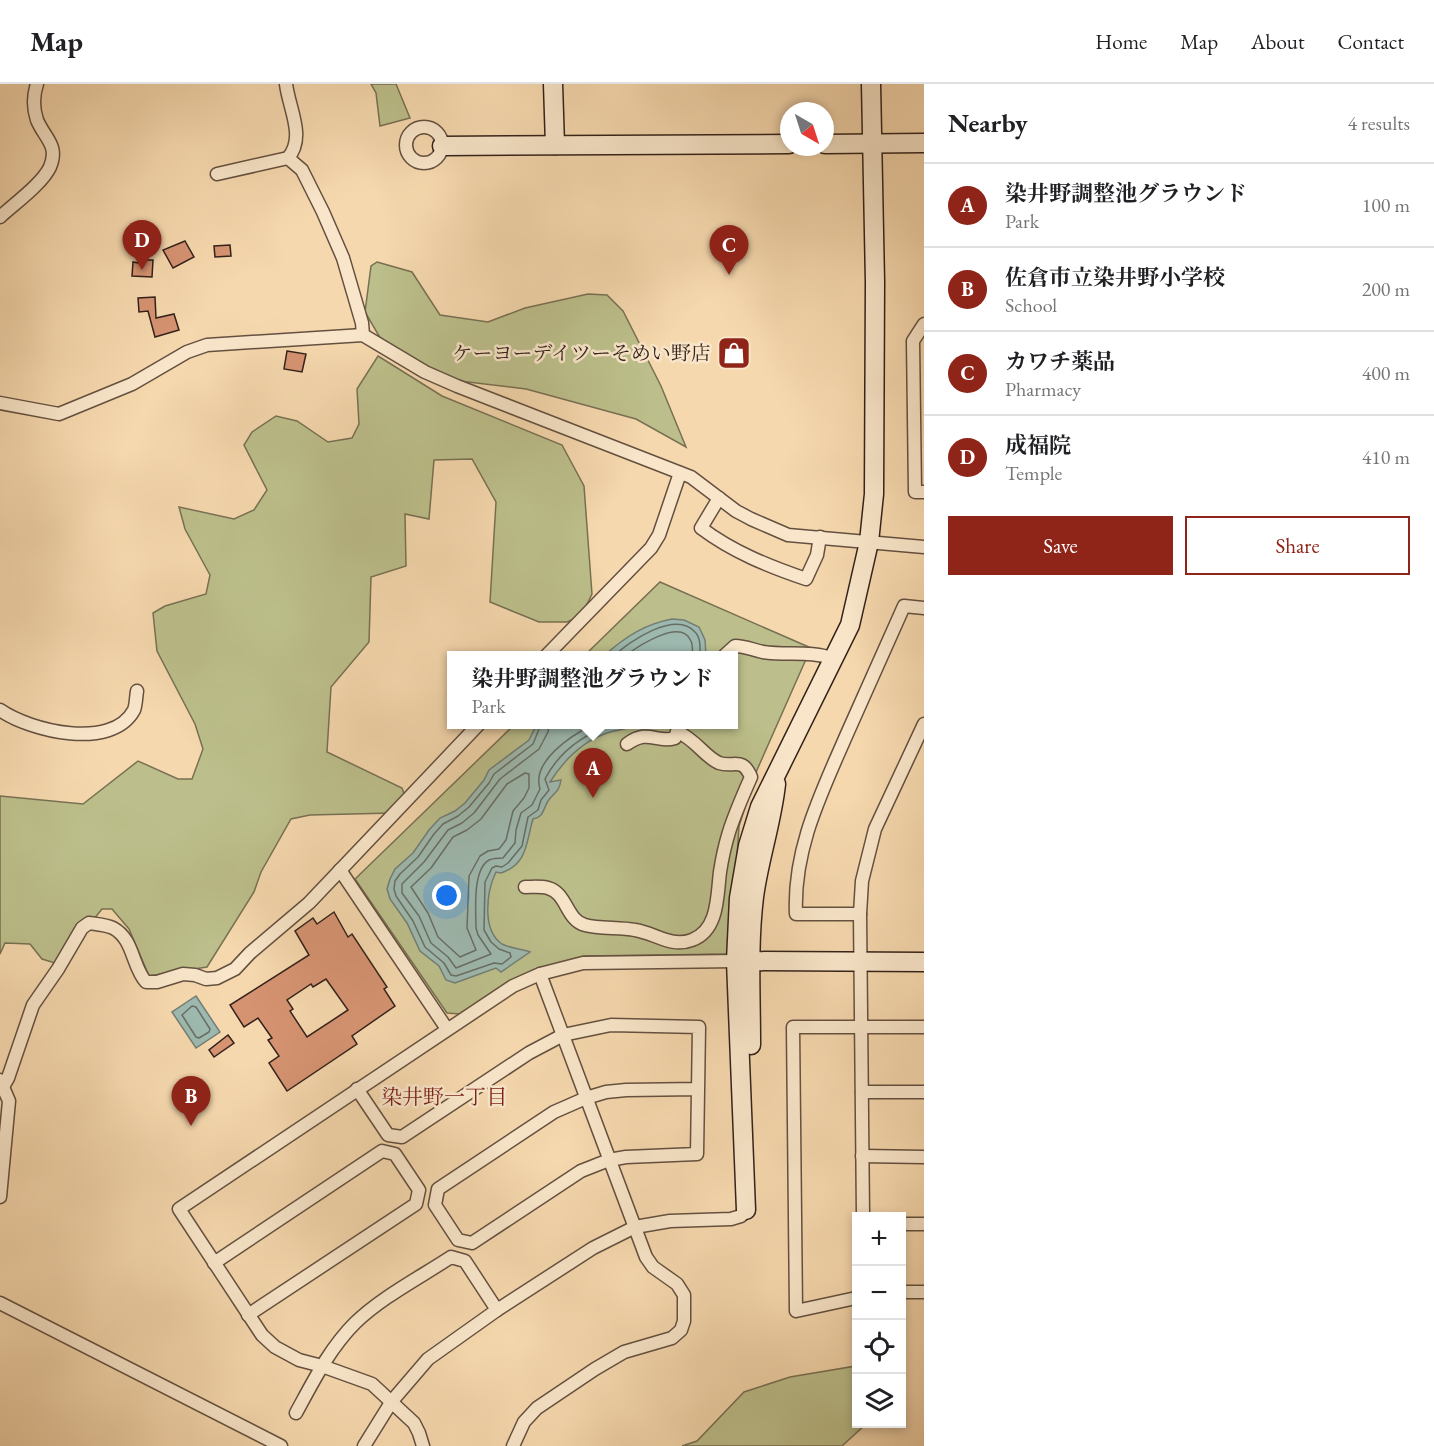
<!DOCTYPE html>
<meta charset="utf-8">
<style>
:root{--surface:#fff;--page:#f2f2f2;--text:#202124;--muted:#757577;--line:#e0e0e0;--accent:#8f2418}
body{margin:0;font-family:"EB Garamond","Noto Serif JP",serif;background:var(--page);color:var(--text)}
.controls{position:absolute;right:18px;bottom:18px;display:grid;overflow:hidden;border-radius:0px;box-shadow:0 3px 9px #0003}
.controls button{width:54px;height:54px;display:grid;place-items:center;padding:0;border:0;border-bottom:2px solid var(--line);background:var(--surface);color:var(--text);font:30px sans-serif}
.compass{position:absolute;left:780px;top:18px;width:54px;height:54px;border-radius:50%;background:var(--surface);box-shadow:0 3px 9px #0003;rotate:141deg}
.you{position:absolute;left:447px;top:812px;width:21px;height:21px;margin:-15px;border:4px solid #fff;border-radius:50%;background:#1a73e8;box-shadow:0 0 0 9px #1a73e833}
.badge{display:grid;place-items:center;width:39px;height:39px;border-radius:50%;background:var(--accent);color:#fff;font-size:20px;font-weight:700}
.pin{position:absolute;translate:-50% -50px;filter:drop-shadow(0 2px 3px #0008)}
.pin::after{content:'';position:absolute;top:32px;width:21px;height:18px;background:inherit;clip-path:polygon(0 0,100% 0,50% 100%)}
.popup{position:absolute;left:447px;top:567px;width:291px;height:78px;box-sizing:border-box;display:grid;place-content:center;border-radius:0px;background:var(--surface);filter:drop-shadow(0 2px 4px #0005);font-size:20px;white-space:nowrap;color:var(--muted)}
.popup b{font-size:22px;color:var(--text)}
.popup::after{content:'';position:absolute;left:50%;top:100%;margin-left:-12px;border:12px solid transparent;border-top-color:var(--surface)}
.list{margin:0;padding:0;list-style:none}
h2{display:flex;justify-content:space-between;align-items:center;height:78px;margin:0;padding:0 24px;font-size:26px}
h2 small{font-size:20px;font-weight:400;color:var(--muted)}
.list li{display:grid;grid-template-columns:39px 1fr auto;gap:18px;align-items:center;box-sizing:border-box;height:84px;padding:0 24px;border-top:2px solid var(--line)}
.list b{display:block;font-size:22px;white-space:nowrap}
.list p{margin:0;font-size:20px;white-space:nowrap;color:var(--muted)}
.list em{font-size:20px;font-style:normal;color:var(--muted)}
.actions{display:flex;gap:12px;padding:18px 24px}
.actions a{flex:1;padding:14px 0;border:2px solid var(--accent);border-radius:0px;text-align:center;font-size:21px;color:var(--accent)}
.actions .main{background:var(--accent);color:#fff}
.icon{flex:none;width:33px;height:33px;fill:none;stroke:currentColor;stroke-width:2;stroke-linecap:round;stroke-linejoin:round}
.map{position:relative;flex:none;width:924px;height:1362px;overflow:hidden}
header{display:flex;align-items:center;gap:36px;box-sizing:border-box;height:84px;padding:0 30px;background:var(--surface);border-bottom:2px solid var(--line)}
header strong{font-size:28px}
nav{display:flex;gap:33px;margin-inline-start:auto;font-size:21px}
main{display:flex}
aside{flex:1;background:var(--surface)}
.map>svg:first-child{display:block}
.green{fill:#bcbf8b;stroke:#787053;stroke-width:1.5}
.water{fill:#9db9af;stroke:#737d74;stroke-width:1.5}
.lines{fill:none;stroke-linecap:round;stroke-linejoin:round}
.shore{stroke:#686e65;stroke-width:1.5}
.building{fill:#d69372;stroke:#33221b;stroke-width:1.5;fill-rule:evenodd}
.street-casing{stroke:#645040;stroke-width:15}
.secondary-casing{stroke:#33221b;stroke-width:21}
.street{stroke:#f9e6ca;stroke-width:12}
.secondary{stroke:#f9e6ca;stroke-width:18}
.labels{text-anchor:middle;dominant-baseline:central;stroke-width:5;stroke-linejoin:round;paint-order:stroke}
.poi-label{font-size:20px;fill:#33221b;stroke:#f9e6ca;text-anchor:end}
.neighbourhood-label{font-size:21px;fill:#7a1f14;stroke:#f9e6ca}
</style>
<header>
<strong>Map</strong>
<nav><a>Home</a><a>Map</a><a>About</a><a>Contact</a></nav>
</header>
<main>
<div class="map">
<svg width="924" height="1362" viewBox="0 0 924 1362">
<rect width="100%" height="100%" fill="#f6d8ae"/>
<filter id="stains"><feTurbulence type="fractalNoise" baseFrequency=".00333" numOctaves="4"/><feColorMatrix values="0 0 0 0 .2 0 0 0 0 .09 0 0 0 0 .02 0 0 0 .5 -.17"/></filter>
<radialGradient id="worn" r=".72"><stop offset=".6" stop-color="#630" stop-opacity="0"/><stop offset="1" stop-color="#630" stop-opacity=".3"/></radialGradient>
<g class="green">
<path d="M371 0H396L410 34 380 42 376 9Z"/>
<path d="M377 178 412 188 440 231 488 238 525 224 588 210 607 211 623 227 661 302 686 363 636 335 526 305 451 296 393 276 365 228 371 182Z"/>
<path d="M378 272 442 312 562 361 584 402 592 510 581 532 567 538H539L490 518 496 418 472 375 434 376 429 435 405 430 406 482 371 493 369 558 331 603 327 668 402 704 405 712 393 729 310 731 291 735 261 788 254 808 207 883 149 892 129 845 112 825H102L58 880 42 875 30 860 5 859 0 870V712L83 720 138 677 178 695H192L203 665 195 640 157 567 153 529 165 522 206 510 210 491 185 445 179 423 234 435 254 426 267 406 244 361 252 348 276 332 297 337 328 358 352 354 359 340 357 305Z"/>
<path d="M660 498 811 564 757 686 739 742 731 870 584 872 533 886 460 930 447 929 355 795 514 641 734 640V572L585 571Z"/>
<path d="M856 1282V1340H866L842 1362H682L697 1357 744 1308 790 1293Z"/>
</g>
<g class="water">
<path d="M672 535 684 536 699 543 705 556 706 571H605C625 553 645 540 672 535Z"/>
<path d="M537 640 634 641C625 646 616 646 607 649 581 658 564 676 550 698L561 696C559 709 554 708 548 717 543 725 544 733 533 735 526 758 528 780 501 789L496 788C487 806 481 846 502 860 509 864 521 865 530 868L501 888 496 884 455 899 446 896 439 882 420 867 407 839 390 815 387 805 390 795 395 785 413 769 429 746 440 734 455 727 465 719 484 696 489 686 529 656Z"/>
<path d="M196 912 220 948 196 964 172 928Z"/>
</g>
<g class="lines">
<g class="shore">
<path d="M614 572C629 557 676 526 695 548 701 554 700 564 700 572"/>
<path d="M625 572C637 563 681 533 691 557 693 561 692 567 693 572"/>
<path d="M541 640 533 660 494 690 489 699 469 723 458 732 443 740 434 750 418 773 400 790 395 797 394 805 396 812 413 837 425 863 444 879 451 891 456 892 494 879 502 880 511 873 510 869 499 865 491 858 484 846 485 798 492 784 496 782 502 783 508 779 522 762 528 733 538 726 541 716 549 706 545 695C560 666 585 649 616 640"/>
<path d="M549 640 548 648 539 665 500 695 474 729 462 739 448 746 424 778 402 800V809L419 832 431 859 448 873 456 884 491 870 478 851 476 844C476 827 472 786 489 776 494 774 499 774 503 774L515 759 516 746 521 729 532 721 540 705C531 677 572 651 594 640"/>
<path d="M525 689 529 690V704L524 714 513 727 506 756 499 765 488 767 480 772 469 792 467 844 476 866 460 873 438 853 428 829 411 803 431 784 453 753 467 746 481 735 507 700Z"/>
<path d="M192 922 196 923 210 945 209 948 199 954 196 953 182 931Z"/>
</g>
</g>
<g class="building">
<path d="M185 157 194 173 173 184 163 166Z"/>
<path d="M230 161 231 172 215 173 214 162Z"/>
<path d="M139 176H153L152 193 132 192 133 178 139 179Z"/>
<path d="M155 213 156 234 174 230 179 246 155 253 148 227 139 228 138 214Z"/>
<path d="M287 267 306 270 302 288 284 285Z"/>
<path d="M334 828 348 853 352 850 387 903 384 905 395 922 352 952 357 960 287 1007 269 979 279 972 268 956 272 954 258 934 244 943 230 921 309 871 295 847 313 834 317 840ZM326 895 348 926 307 953 290 927 293 925 287 916 311 900 313 903Z"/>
<path d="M228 951 234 959 214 973 209 966Z"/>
</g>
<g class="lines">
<defs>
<g id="street">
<circle cx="424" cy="61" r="18"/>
<path d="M288 74 302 86 323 128 343 174 362 239 363 251"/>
<path d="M217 90 288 74C306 53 289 25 286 0"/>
<path d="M0 133C14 120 42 100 50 83 59 61 45 55 37 36 33 24 33 12 37 0"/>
<path d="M924 240 913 257 915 408H924"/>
<path d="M0 319 59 330 132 300 187 268 207 261 363 251 425 288 457 302 691 393 736 427 751 435 788 451 924 463"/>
<path d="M719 414 701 444C733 468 768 482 806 495L817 471 820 453"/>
<path d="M546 572 651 464 659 451 680 389"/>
<path d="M724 572 735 562C745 562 753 566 763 568 787 572 810 566 834 575"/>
<path d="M0 626C30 647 112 667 134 626 136 621 136 613 137 607"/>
<path d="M627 660C649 644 656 660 675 654L679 641"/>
<path d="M340 786 447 945"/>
<path d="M525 803C533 803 541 802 548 804 567 809 566 836 585 841 599 845 620 843 635 846 655 849 671 864 692 856 719 846 717 811 720 788 722 775 725 761 729 748 735 729 743 711 751 693 742 672 734 684 719 679 705 673 696 656 678 648"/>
<path d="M860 830H796C793 765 821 710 846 652 866 608 885 565 904 522L924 524"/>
<path d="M0 996 9 1017 0 1113"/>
<path d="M4 1001 8 994 33 921 58 885 82 844 89 839C96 840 107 841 113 844 134 855 132 883 146 898H157L183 890 195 891 206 895 217 894 235 885 250 869 309 819 479 640"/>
<path d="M357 1005 388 1051 402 1053 529 969 563 951 611 941 699 943 697 1070 626 1073 609 1076 581 1087 472 1159 458 1156 435 1121 438 1105 554 1028 586 1014 606 1008 626 1006 698 1005"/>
<path d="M862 1008H924"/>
<path d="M862 1072 924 1073"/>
<path d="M863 1132 860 830 862 797 875 745 924 640"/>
<path d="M902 1140H924"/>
<path d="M214 1179 382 1067 395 1070 419 1106 416 1120 248 1231"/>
<path d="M902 1208H924"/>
<path d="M856 1214 796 1227 793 943H924"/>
<path d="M0 1219 281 1362"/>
<path d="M296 1329C313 1298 329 1265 355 1239 382 1213 419 1194 451 1173L465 1177 497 1226"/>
<path d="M364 1362 392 1317 428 1275 497 1226 593 1164 635 1143 670 1137 731 1135 741 1132 746 1126"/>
<path d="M423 1362 419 1349 414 1339 372 1300 322 1282 299 1276 275 1263 262 1251 179 1125 513 902 540 890 583 879 736 877"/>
<path d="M513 1362 524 1338 537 1324 595 1285 624 1268 672 1254 681 1246 684 1237V1211L677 1200 653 1183 646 1173 540 890"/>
</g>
<g id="secondary">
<path d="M553 0 555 61"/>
<path d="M825 60 924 59"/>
<path d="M442 62 789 60"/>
<path d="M740 877 924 878"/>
<path d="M751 961C751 912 748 862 754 813 759 775 772 738 776 700"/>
<path d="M746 1126 736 877 739 814 748 762 760 723 850 541 869 458 874 410 875 198 871 0"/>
</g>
</defs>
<use href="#street" class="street-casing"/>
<use href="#secondary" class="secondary-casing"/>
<use href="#street" class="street"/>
<use href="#secondary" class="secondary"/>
</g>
<defs>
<symbol id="shop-square" viewBox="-11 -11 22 22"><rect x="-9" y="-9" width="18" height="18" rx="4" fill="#8f2418" stroke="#f9e6ca"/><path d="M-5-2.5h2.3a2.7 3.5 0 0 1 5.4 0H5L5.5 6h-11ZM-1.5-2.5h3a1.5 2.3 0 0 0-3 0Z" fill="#fff"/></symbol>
</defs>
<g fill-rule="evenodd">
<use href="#shop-square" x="715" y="250" width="38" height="38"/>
</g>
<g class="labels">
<g class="poi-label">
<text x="711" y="269">ケーヨーデイツーそめい野店</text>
</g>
<g class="neighbourhood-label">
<text x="444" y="1012">染井野一丁目</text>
</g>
</g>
<rect width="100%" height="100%" filter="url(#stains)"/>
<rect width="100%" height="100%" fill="url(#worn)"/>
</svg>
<div class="controls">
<button>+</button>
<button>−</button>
<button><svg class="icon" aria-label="locate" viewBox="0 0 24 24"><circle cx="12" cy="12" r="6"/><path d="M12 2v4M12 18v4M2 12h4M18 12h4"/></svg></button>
<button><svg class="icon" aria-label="layers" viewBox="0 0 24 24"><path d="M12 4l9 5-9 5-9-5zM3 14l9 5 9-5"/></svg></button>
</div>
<svg class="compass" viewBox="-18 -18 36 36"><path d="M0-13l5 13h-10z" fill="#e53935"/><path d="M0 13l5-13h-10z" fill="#757577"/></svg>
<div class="you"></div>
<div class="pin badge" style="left:593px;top:714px">A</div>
<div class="popup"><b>染井野調整池グラウンド</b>Park</div>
<div class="pin badge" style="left:191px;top:1042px">B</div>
<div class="pin badge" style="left:729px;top:191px">C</div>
<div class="pin badge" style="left:142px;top:186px">D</div>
</div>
<aside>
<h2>Nearby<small>4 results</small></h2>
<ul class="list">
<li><span class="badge">A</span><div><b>染井野調整池グラウンド</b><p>Park</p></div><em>100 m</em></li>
<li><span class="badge">B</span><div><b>佐倉市立染井野小学校</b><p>School</p></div><em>200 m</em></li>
<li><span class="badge">C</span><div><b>カワチ薬品</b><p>Pharmacy</p></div><em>400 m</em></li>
<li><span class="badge">D</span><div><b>成福院</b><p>Temple</p></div><em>410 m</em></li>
</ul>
<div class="actions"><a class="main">Save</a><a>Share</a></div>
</aside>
</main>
